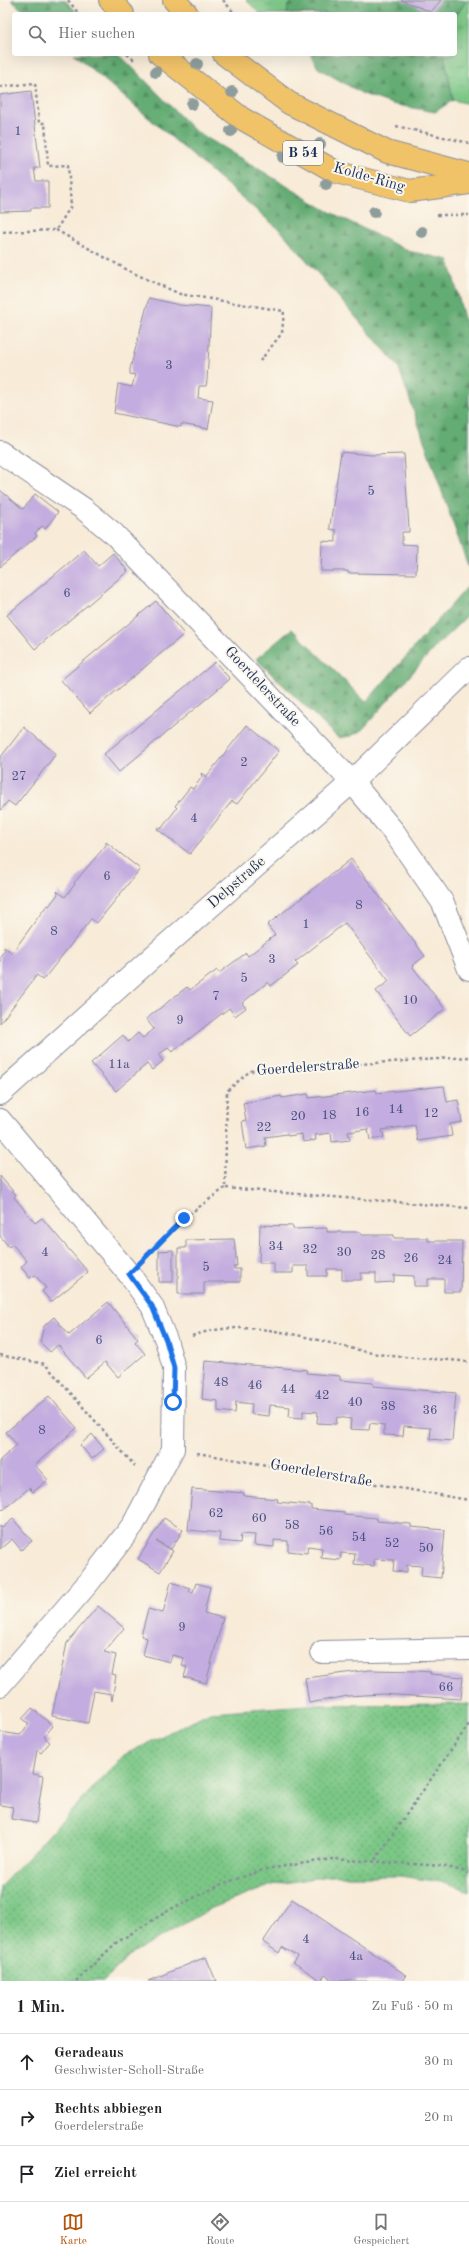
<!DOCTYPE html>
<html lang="de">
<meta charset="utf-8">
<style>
:root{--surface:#fff;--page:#f2f2f2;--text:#202124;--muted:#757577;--line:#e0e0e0;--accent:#b45309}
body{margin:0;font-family:"Old Standard TT",serif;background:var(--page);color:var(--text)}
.stop{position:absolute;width:12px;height:12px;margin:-9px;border:3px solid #1a73e8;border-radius:50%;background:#fff}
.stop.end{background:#1a73e8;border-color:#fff;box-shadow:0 1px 4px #0008}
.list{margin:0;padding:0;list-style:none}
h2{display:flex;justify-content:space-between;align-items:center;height:52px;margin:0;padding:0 16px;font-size:17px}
h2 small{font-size:13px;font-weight:400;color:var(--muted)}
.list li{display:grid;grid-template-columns:26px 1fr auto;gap:12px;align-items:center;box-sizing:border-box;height:56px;padding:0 16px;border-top:1px solid var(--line)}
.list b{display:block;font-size:15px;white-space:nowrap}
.list p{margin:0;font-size:13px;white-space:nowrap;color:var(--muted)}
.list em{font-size:13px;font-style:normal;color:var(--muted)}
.icon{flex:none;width:22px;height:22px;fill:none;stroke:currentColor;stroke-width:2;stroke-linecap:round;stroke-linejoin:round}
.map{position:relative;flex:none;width:469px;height:1981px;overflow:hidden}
.search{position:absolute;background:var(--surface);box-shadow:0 4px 16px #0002;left:12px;right:12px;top:12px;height:44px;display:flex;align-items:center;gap:10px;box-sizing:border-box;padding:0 14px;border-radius:4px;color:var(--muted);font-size:15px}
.sheet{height:220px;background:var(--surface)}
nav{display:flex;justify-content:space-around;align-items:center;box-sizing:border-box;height:56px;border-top:1px solid var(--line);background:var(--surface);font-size:11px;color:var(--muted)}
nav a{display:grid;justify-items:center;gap:2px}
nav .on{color:var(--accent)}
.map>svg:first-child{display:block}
.grass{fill:url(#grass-tufts);stroke:#4b7b72}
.forest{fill:url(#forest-firs);stroke:#406e68}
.park{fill:url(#park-dots);stroke:#4b7b72}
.building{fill:#c3acdf}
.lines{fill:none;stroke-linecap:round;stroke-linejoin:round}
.street-casing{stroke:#8a8d9b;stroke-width:24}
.primary-casing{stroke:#8a8d9b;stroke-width:24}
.path{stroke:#8a8d9b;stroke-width:2.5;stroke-dasharray:3 3;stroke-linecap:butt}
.street{stroke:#fff;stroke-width:22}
.primary{stroke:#f1c369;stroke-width:22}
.tree{fill:#8e9d9c}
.route{stroke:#1a73e8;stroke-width:5}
.labels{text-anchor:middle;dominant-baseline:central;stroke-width:4;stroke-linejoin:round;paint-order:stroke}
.number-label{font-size:13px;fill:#454e7e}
.shield{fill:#fbf7ec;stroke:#5e6b89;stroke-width:1}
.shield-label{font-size:14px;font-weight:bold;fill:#1b2f5e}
.street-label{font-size:15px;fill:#1b2f5e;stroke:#fbf7ec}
</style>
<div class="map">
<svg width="469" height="1981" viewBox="0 0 469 1981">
<defs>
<pattern id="grass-tufts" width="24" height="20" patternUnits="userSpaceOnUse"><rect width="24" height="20" fill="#7bc786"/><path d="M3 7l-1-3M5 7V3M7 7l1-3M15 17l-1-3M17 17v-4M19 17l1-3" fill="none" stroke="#64a271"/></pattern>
<pattern id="forest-firs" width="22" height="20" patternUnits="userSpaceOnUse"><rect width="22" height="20" fill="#64ac73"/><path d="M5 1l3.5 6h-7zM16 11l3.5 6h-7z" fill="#528c62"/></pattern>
<pattern id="park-dots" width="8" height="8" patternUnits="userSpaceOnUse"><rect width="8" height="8" fill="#7bc786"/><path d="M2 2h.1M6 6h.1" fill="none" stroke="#64a271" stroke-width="1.8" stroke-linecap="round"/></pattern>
</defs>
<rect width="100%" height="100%" fill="#fbf7ec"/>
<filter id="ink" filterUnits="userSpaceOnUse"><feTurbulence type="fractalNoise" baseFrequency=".025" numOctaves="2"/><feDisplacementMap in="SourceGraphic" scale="8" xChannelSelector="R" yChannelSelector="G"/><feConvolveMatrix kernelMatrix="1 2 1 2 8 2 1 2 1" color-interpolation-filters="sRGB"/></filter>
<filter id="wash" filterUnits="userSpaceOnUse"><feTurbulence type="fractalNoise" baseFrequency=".012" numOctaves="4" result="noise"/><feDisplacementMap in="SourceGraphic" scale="16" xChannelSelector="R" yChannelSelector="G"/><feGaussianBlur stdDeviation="0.9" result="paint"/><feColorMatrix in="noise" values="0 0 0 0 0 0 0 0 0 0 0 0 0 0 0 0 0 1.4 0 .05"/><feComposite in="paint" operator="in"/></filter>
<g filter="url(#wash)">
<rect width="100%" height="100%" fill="#f8ebd8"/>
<g class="grass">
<path d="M246 0H328L321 14H260Z"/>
<path d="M467 0H469V104L453 100 444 54H455V17Z"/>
</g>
<g class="forest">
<path d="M11 0H65L79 14H27Z"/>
<path d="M294 0H467L455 17V14H287L288 6Z"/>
<path d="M74 54H119L194 130 328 211 408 251 449 260 469 338V569L398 366 282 232Z"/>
<path d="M311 54H444L453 100 435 112 392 104 363 94 318 68Z"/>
<path d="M469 585V614L437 645 362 730 351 736 338 738 256 659 292 629 366 702Z"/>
</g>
<path class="park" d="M469 1704V1891L448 1883 400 1876H328L272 1885 212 1908 133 1953 103 1981H0V1887L124 1755 210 1712 308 1705Z"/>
<g id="blocks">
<g class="building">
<path d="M401 0H441L431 12Z"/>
<path d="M31 91 40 168H34L36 181H48V208H31V211L0 212V95Z"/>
<path d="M149 298 179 305 211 308 207 381 206 386H199L198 398 213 400 208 429 181 424V427L114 413 118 384 132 387 135 375 130 374V369Z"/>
<path d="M341 452 371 455 404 454 409 528V532H402V544L417 545 416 574 348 573V571H321L322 541 336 542V530L330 529V525Z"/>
<path d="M0 490 23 509 35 494 58 512 45 529 42 526 35 533 37 536 0 567Z"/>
<path d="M84 550 98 566 113 553 128 571 35 649 7 615Z"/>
<path d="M156 601 184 634 90 713 61 680Z"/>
<path d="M215 662 230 679 119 772 104 754Z"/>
<path d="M247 725 279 751 237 804 232 801 190 854 157 829 158 827 161 829 177 808 175 806 190 787 193 789 202 777 201 773 206 777Z"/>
<path d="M24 727 56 754 15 806 8 801 0 811V758Z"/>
<path d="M106 842 140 869 97 923 91 919 43 980 37 975 0 1023V956L5 950 4 948V947L12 953 47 905 49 906 58 894 57 891 65 897 75 884 74 883 106 845Z"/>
<path d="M351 859 425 956 412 966 445 1009 410 1036 376 991 389 981 345 923 295 962 298 965 271 986 268 982 242 1003 246 1008 235 1016 229 1008 172 1052 168 1048 158 1055 163 1061 152 1070 147 1064 116 1091 91 1063 123 1035 128 1042 138 1033 143 1038 154 1029 146 1019 187 987 190 990 217 970 219 973 246 953 248 956 275 935 267 925Z"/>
<path d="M444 1086 447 1102 458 1100 462 1122 450 1124 452 1136 418 1141 415 1125 382 1130 384 1137 370 1140 368 1129 348 1132 350 1140 332 1142 331 1133 315 1135 316 1140 303 1142 302 1134 288 1136 287 1134 265 1137 266 1146 246 1149 242 1121 246 1120 243 1103 281 1096 282 1098 308 1094 309 1098 376 1090 377 1093Z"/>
<path d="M0 1176 16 1195 14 1197 35 1223 42 1218 88 1272 51 1302 42 1291 46 1288 35 1275 30 1278 21 1267 27 1261 12 1244 9 1247 0 1236Z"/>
<path d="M260 1225 293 1226V1229L327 1228V1232H361V1235H394V1238H428V1241H462L461 1292H444V1279H428V1286H414V1276L394 1275V1282L376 1283V1273H361V1280H342V1269H327V1276H308V1266H293V1273H274V1263H259Z"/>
<path d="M234 1239 237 1266H234V1269H240V1282H204V1294H178V1248H186V1240Z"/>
<path d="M173 1250V1282H159V1251Z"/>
<path d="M108 1302 138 1339 135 1342 145 1354 118 1377 105 1362 86 1378 58 1345 50 1352 40 1342 44 1326 54 1317 69 1335Z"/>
<path d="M205 1361 307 1370 306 1373 340 1376V1380L373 1383V1386L456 1393 452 1441 430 1439 431 1428 404 1426 403 1436 384 1435V1425L370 1423 369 1430 350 1429 351 1419 337 1417 336 1424 317 1423 318 1412 303 1411V1418L289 1417 290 1407 270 1405 269 1416 251 1414 252 1404 236 1402 235 1413 218 1411V1401L202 1399Z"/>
<path d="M49 1396 77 1428 35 1465 48 1480 33 1492 29 1488 3 1510 0 1507V1460L17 1445 6 1432Z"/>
<path d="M92 1434 104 1449 92 1459 80 1445Z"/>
<path d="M192 1489 244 1493V1496L278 1499 277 1502 311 1505V1509L344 1512V1515L377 1518V1521L411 1524V1527L445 1530 441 1578 421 1576 422 1566 407 1565V1572L393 1571 394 1560 374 1559V1566L354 1564 355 1554 341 1553 340 1560 321 1558 322 1548 308 1546 307 1553 288 1551V1541L274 1540V1547L254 1545 255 1535 241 1534 240 1543 219 1541 220 1533 188 1530Z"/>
<path d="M164 1518 183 1530 171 1549 156 1541 173 1551 160 1572 138 1559Z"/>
<path d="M13 1519 32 1541 21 1550 12 1539 0 1549V1526L2 1528Z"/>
<path d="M171 1582 190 1588 189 1591 193 1592 196 1583 210 1587 204 1613 223 1618 206 1683 184 1677 187 1667 182 1666 184 1658 172 1655 170 1662 143 1655 147 1638 141 1636 148 1609 163 1613Z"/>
<path d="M98 1606 124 1628 104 1652 116 1655 112 1674 116 1675 112 1701 111 1694 94 1691 88 1723 52 1716 67 1643Z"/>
<path d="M370 1670 418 1671 431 1672 430 1674 463 1677 461 1699 382 1694 348 1696 309 1703 305 1678Z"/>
<path d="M32 1708 53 1726 44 1737 50 1742 41 1753 37 1750 33 1774 43 1776 36 1823 11 1819 13 1807 0 1805V1732L20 1735 29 1724 22 1719Z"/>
<path d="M292 1899 406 1975 402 1981H333L325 1975 321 1981 293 1962 297 1956 282 1947 279 1953 263 1942Z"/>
<path d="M206 1957 216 1981H148Z"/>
</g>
</g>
</g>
<g filter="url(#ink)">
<use href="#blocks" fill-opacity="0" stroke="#8a8d9b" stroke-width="1"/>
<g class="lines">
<defs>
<g id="street">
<path d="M0 452 84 509 114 534 352 782 394 832 443 903 469 969"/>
<path d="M0 1094 156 954 352 782 469 668"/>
<path d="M0 1120 129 1274 152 1306 166 1340 174 1368 173 1449 133 1525 89 1582 0 1685"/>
<path d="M322 1652 469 1649"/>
</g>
<g id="primary">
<path d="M110 0 123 14"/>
<path d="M174 0 187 14"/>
<path d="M160 54 241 118 336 172 410 191 469 183"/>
<path d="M224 54 289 103 387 152 469 174"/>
</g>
</defs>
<use href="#street" class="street-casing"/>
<use href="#primary" class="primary-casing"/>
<g class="path">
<path d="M68 0 79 14"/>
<path d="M223 0 235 14"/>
<path d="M127 54 134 60"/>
<path d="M0 87 35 83 39 123H45L48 166 68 165 71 206 56 230 0 232"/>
<path d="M396 126 469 143"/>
<path d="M437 215H469"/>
<path d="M56 230 131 272 180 294 284 311 282 333 260 361"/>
<path d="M469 1057 250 1071 227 1091 225 1188 469 1208"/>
<path d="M146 1256 184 1218 225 1188"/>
<path d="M192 1336C250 1315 314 1341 372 1353 404 1359 437 1358 469 1362"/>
<path d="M0 1355 45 1364 135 1466"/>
<path d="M197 1453 469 1500"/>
<path d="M375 1860 469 1724"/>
<path d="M76 1981 116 1943 169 1910 222 1884 266 1869 332 1859 444 1866 469 1873"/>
</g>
<use href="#street" class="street"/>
<use href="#primary" class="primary"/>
</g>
<g class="tree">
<circle cx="197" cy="64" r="6"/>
<circle cx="156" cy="72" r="6"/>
<circle cx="232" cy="92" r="6"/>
<circle cx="192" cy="104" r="6"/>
<circle cx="231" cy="131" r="6"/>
<circle cx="320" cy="144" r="6"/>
<circle cx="283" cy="157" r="6"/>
<circle cx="326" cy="184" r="6"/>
<circle cx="374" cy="212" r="6"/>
<circle cx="422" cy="232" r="6"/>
</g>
</g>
<g class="lines" filter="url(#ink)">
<path class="route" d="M173 1402 174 1368 166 1340 152 1306 129 1274 184 1218"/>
</g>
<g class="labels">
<g class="number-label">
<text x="18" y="131">1</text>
<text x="169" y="365">3</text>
<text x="371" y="491">5</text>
<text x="67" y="593">6</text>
<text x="244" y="762">2</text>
<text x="19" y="776">27</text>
<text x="194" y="818">4</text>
<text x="107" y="876">6</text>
<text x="359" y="905">8</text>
<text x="306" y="924">1</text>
<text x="54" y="931">8</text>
<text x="272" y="959">3</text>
<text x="244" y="978">5</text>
<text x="216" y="996">7</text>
<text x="410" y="1000">10</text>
<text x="180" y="1020">9</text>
<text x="119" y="1064">11a</text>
<text x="396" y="1109">14</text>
<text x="362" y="1112">16</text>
<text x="431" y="1113">12</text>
<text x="329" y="1115">18</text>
<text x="298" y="1116">20</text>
<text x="264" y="1127">22</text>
<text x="276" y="1246">34</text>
<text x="310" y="1249">32</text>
<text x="45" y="1252">4</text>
<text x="344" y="1252">30</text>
<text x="378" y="1255">28</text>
<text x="411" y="1258">26</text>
<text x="445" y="1260">24</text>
<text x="206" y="1267">5</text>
<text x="99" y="1340">6</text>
<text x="221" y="1382">48</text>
<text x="255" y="1385">46</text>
<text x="288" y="1389">44</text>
<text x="322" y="1395">42</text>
<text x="355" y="1402">40</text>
<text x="388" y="1406">38</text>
<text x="430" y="1410">36</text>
<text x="42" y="1430">8</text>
<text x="216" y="1513">62</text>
<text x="259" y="1518">60</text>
<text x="292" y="1525">58</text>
<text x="326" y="1531">56</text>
<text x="359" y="1537">54</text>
<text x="392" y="1543">52</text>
<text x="426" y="1548">50</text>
<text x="182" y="1627">9</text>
<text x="446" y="1687">66</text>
<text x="306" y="1939">4</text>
<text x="356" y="1956">4a</text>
</g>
<rect class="shield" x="283" y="141" width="40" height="24" rx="3"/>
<g class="shield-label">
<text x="303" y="153">B 54</text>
</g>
<g class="street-label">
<text transform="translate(369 178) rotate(16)">Kolde-Ring</text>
<text transform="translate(262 687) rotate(47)">Goerdelerstraße</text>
<text transform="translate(237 883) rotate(-41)">Delpstraße</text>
<text transform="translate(308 1068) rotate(-4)">Goerdelerstraße</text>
<text transform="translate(321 1474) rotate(10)">Goerdelerstraße</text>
</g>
</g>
</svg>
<div class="stop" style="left:173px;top:1402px"></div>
<div class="stop end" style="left:184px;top:1218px"></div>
<div class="search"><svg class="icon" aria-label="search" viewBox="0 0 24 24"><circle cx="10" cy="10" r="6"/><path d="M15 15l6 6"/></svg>Hier suchen</div>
</div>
<section class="sheet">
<h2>1 Min.<small>Zu Fuß · 50 m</small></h2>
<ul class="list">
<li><svg class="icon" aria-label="ahead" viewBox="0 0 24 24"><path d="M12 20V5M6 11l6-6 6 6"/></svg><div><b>Geradeaus</b><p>Geschwister-Scholl-Straße</p></div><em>30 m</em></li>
<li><svg class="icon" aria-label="right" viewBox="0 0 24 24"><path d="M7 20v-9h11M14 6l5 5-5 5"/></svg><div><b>Rechts abbiegen</b><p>Goerdelerstraße</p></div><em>20 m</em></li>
<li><svg class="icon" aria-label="arrive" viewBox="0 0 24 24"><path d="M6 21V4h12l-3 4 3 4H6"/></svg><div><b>Ziel erreicht</b></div></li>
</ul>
</section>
<nav>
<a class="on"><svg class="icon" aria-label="map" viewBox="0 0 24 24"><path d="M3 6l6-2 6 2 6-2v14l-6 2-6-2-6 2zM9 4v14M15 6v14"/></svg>Karte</a>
<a><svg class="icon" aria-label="directions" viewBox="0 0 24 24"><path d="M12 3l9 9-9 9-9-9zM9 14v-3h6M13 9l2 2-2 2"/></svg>Route</a>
<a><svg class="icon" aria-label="saved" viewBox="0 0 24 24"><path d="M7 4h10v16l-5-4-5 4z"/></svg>Gespeichert</a>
</nav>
